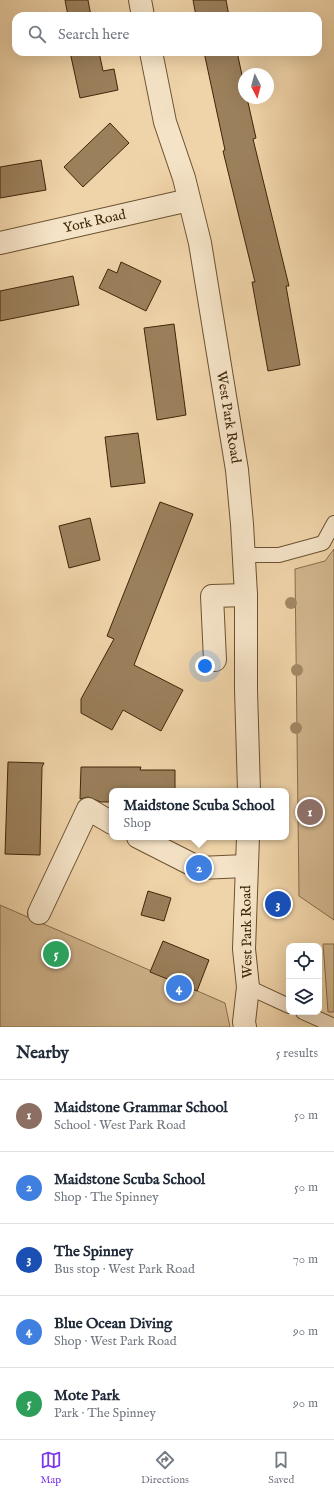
<!DOCTYPE html>
<meta charset="utf-8">
<style>
:root{--surface:#fff;--page:#f2f2f3;--text:#1f2937;--muted:#747a83;--line:#e0e1e3;--accent:#7c3aed}
body{margin:0;font-family:"IM FELL English",serif;background:var(--page);color:var(--text)}
.controls{position:absolute;right:12px;bottom:12px;display:grid;overflow:hidden;border-radius:8px;box-shadow:0 4px 16px #0002}
.controls button{width:36px;height:36px;display:grid;place-items:center;padding:0;border:0;border-bottom:1px solid var(--line);background:var(--surface);color:var(--text);font:20px sans-serif}
.compass{position:absolute;left:238px;top:68px;width:36px;height:36px;border-radius:50%;background:var(--surface);box-shadow:0 4px 16px #0002;rotate:174deg}
.you{position:absolute;left:205px;top:666px;width:14px;height:14px;margin:-10px;border:3px solid #fff;border-radius:50%;background:#1a73e8;box-shadow:0 0 0 6px #1a73e833}
.badge{display:grid;place-items:center;width:26px;height:26px;border-radius:50%;background:var(--accent);color:#fff;font-size:13px;font-weight:700}
.pin{position:absolute;translate:-50% -50%;border:2px solid #fff;box-shadow:0 1px 4px #0006}
.popup{position:absolute;left:109px;top:788px;width:180px;height:52px;box-sizing:border-box;display:grid;place-content:center;border-radius:8px;background:var(--surface);filter:drop-shadow(0 1px 3px #0005);font-size:13px;white-space:nowrap;color:var(--muted)}
.popup b{font-size:15px;color:var(--text)}
.popup::after{content:'';position:absolute;left:50%;top:100%;margin-left:-8px;border:8px solid transparent;border-top-color:var(--surface)}
.list{margin:0;padding:0;list-style:none}
h2{display:flex;justify-content:space-between;align-items:center;height:52px;margin:0;padding:0 16px;font-size:17px}
h2 small{font-size:13px;font-weight:400;color:var(--muted)}
.list li{display:grid;grid-template-columns:26px 1fr auto;gap:12px;align-items:center;box-sizing:border-box;height:72px;padding:0 16px;border-top:1px solid var(--line)}
.list b{display:block;font-size:15px;white-space:nowrap}
.list p{margin:0;font-size:13px;white-space:nowrap;color:var(--muted)}
.list em{font-size:13px;font-style:normal;color:var(--muted)}
.icon{flex:none;width:22px;height:22px;fill:none;stroke:currentColor;stroke-width:2;stroke-linecap:round;stroke-linejoin:round}
.map{position:relative;flex:none;width:334px;height:1027px;overflow:hidden}
.search{position:absolute;background:var(--surface);box-shadow:0 4px 16px #0002;left:12px;right:12px;top:12px;height:44px;display:flex;align-items:center;gap:10px;box-sizing:border-box;padding:0 14px;border-radius:12px;color:var(--muted);font-size:15px}
.sheet{height:412px;background:var(--surface)}
nav{display:flex;justify-content:space-around;align-items:center;box-sizing:border-box;height:56px;border-top:1px solid var(--line);background:var(--surface);font-size:11px;color:var(--muted)}
nav a{display:grid;justify-items:center;gap:2px}
nav .on{color:var(--accent)}
.map>svg:first-child{display:block}
.green{fill:#d2b68e;stroke:#886e4c}
.building{fill:#9b805c;stroke:#3f2609}
.lines{fill:none;stroke-linecap:round;stroke-linejoin:round}
.lane-casing{stroke:#6b5231;stroke-width:16}
.street-casing{stroke:#6b5231;stroke-width:24}
.lane{stroke:#f5e3c7;stroke-width:14}
.street{stroke:#f5e3c7;stroke-width:22}
.tree{fill:#a38863}
.labels{text-anchor:middle;dominant-baseline:central;stroke-width:3;stroke-linejoin:round;paint-order:stroke}
.street-label{font-size:14px;fill:#3f2609;stroke:#f5e3c7}
</style>
<div class="map">
<svg width="334" height="1027" viewBox="0 0 334 1027">
<rect width="100%" height="100%" fill="#f0d4a9"/>
<filter id="stains"><feTurbulence type="fractalNoise" baseFrequency=".005" numOctaves="4"/><feColorMatrix values="0 0 0 0 .2 0 0 0 0 .09 0 0 0 0 .02 0 0 0 .5 -.17"/></filter>
<radialGradient id="worn" r=".72"><stop offset=".6" stop-color="#630" stop-opacity="0"/><stop offset="1" stop-color="#630" stop-opacity=".3"/></radialGradient>
<g class="green">
<path d="M334 549V920L299 896 295 569 325 561Z"/>
<path d="M0 905 225 1003 230 1027H0Z"/>
<path d="M323 944H334V1012H328Z"/>
</g>
<g class="building">
<path d="M65 0H88L91 16H68Z"/>
<path d="M193 0H226L229 16H196Z"/>
<path d="M70 52H99L103 71 114 69 118 90 80 98Z"/>
<path d="M204 52H237L244 84V98H247L256 138 253 139 289 286H286L300 365 268 371 252 282H255L223 151 225 150Z"/>
<path d="M110 123 129 143 83 187 64 167Z"/>
<path d="M41 160 46 190 0 198V167Z"/>
<path d="M121 262 161 281 146 311 99 288 108 269 117 273Z"/>
<path d="M73 276 79 305 0 321V291Z"/>
<path d="M174 324 186 415 157 420 144 328Z"/>
<path d="M138 433 145 483 111 487 105 437Z"/>
<path d="M160 502 193 514 134 665 183 690 161 731 123 710 112 730 81 713V699L114 639 107 636Z"/>
<path d="M90 518 100 560 69 568 59 526Z"/>
<path d="M8 762 44 763 42 767 40 855 5 854Z"/>
<path d="M81 767H141L140 770H175V791H112V802H101L88 797 80 799Z"/>
<path d="M148 891 171 898 164 921 141 915Z"/>
<path d="M163 941 209 960 197 991 150 972Z"/>
</g>
<g class="lines">
<defs>
<g id="lane">
<path d="M244 555H279L323 543 334 523"/>
<path d="M248 987 289 1006"/>
<path d="M303 1012 334 1026"/>
</g>
<g id="street">
<path d="M140 0 143 16"/>
<path id="s1" d="M151 52 165 122 184 178 200 243 237 470 242 524 246 595V690L249 791"/>
<path id="s2" d="M0 243 189 200"/>
<path d="M215 660 212 596 246 595"/>
<path d="M138 837 199 868 246 866"/>
<path d="M39 913 88 809 112 823"/>
<path d="M245 1027 244 1022 248 987 244 949 248 837"/>
</g>
</defs>
<use href="#lane" class="lane-casing"/>
<use href="#street" class="street-casing"/>
<use href="#lane" class="lane"/>
<use href="#street" class="street"/>
</g>
<g class="tree">
<circle cx="291" cy="603" r="6"/>
<circle cx="297" cy="670" r="6"/>
<circle cx="296" cy="728" r="6"/>
</g>
<g class="labels">
<g class="street-label">
<text stroke="none"><textPath href="#s2" startOffset="97">York Road</textPath></text>
<text stroke="none"><textPath href="#s1" startOffset="374">West Park Road</textPath></text>
<text transform="translate(247 932) rotate(-91)">West Park Road</text>
</g>
</g>
<rect width="100%" height="100%" filter="url(#stains)"/>
<rect width="100%" height="100%" fill="url(#worn)"/>
</svg>
<div class="controls">
<button><svg class="icon" aria-label="locate" viewBox="0 0 24 24"><circle cx="12" cy="12" r="6"/><path d="M12 2v4M12 18v4M2 12h4M18 12h4"/></svg></button>
<button><svg class="icon" aria-label="layers" viewBox="0 0 24 24"><path d="M12 4l9 5-9 5-9-5zM3 14l9 5 9-5"/></svg></button>
</div>
<svg class="compass" viewBox="-18 -18 36 36"><path d="M0-13l5 13h-10z" fill="#e53935"/><path d="M0 13l5-13h-10z" fill="#747a83"/></svg>
<div class="you"></div>
<div class="pin badge" style="left:310px;top:812px;background:#8d6e63">1</div>
<div class="pin badge" style="left:199px;top:868px;background:#3f7fe0">2</div>
<div class="popup"><b>Maidstone Scuba School</b>Shop</div>
<div class="pin badge" style="left:278px;top:904px;background:#1a4fb4">3</div>
<div class="pin badge" style="left:179px;top:988px;background:#3f7fe0">4</div>
<div class="pin badge" style="left:56px;top:954px;background:#2e9e5b">5</div>
<div class="search"><svg class="icon" aria-label="search" viewBox="0 0 24 24"><circle cx="10" cy="10" r="6"/><path d="M15 15l6 6"/></svg>Search here</div>
</div>
<section class="sheet">
<h2>Nearby<small>5 results</small></h2>
<ul class="list">
<li><span class="badge" style="background:#8d6e63">1</span><div><b>Maidstone Grammar School</b><p>School · West Park Road</p></div><em>50 m</em></li>
<li><span class="badge" style="background:#3f7fe0">2</span><div><b>Maidstone Scuba School</b><p>Shop · The Spinney</p></div><em>50 m</em></li>
<li><span class="badge" style="background:#1a4fb4">3</span><div><b>The Spinney</b><p>Bus stop · West Park Road</p></div><em>70 m</em></li>
<li><span class="badge" style="background:#3f7fe0">4</span><div><b>Blue Ocean Diving</b><p>Shop · West Park Road</p></div><em>90 m</em></li>
<li><span class="badge" style="background:#2e9e5b">5</span><div><b>Mote Park</b><p>Park · The Spinney</p></div><em>90 m</em></li>
</ul>
</section>
<nav>
<a class="on"><svg class="icon" aria-label="map" viewBox="0 0 24 24"><path d="M3 6l6-2 6 2 6-2v14l-6 2-6-2-6 2zM9 4v14M15 6v14"/></svg>Map</a>
<a><svg class="icon" aria-label="directions" viewBox="0 0 24 24"><path d="M12 3l9 9-9 9-9-9zM9 14v-3h6M13 9l2 2-2 2"/></svg>Directions</a>
<a><svg class="icon" aria-label="saved" viewBox="0 0 24 24"><path d="M7 4h10v16l-5-4-5 4z"/></svg>Saved</a>
</nav>
